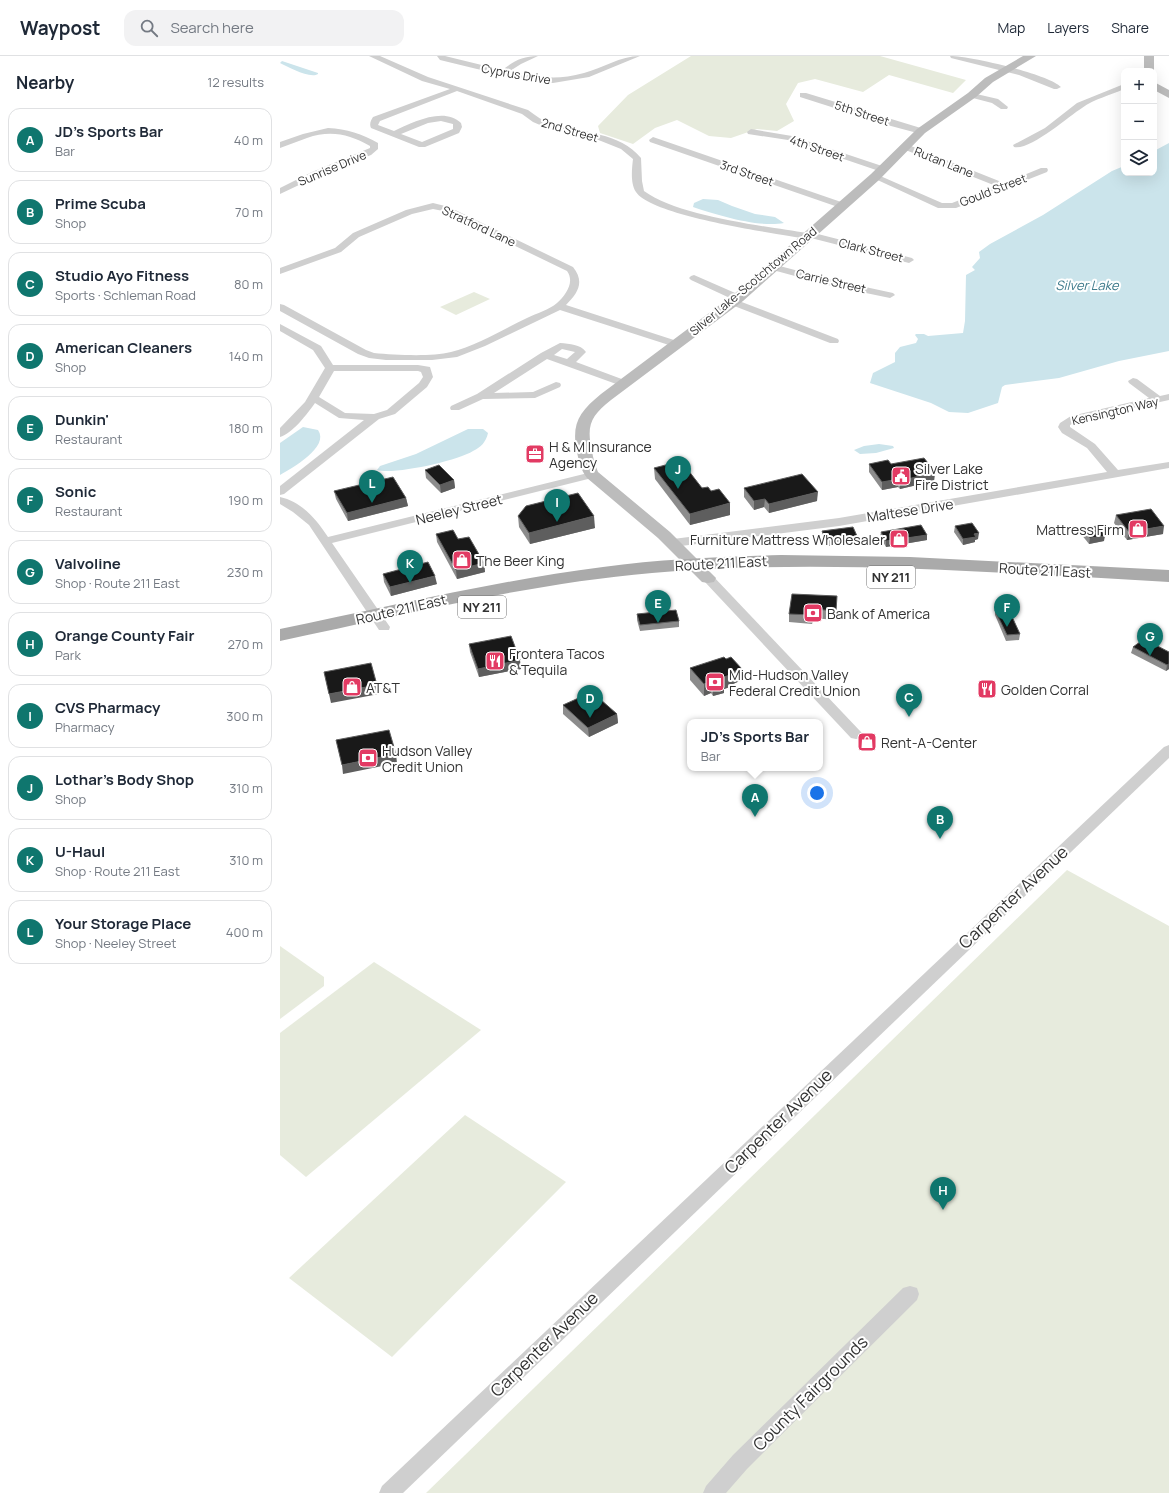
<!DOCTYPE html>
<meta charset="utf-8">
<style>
:root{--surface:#fff;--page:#f2f2f3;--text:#1f2937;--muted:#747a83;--line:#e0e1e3;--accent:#0f766e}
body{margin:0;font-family:Manrope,sans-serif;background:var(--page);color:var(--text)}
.controls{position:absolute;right:12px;top:12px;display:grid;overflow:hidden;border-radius:8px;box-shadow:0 4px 16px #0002}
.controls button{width:36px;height:36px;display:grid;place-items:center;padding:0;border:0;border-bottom:1px solid var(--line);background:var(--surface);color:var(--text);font:20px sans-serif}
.you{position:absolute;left:537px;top:737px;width:14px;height:14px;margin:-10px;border:3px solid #fff;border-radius:50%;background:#1a73e8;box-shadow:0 0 0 6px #1a73e833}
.badge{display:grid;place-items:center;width:26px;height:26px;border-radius:50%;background:var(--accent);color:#fff;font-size:13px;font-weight:700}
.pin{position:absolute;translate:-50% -33px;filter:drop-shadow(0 1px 2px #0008)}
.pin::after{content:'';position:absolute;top:21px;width:14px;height:12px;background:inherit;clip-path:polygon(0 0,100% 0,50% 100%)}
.popup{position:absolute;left:407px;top:663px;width:136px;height:52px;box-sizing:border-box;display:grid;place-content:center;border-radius:8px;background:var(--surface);filter:drop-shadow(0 1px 3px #0005);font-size:13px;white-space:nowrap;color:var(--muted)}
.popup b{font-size:15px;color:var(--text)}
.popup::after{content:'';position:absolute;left:50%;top:100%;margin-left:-8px;border:8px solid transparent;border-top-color:var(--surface)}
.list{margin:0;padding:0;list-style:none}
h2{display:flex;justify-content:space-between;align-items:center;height:52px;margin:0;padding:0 16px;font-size:17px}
h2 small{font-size:13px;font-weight:400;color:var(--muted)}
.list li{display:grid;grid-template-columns:26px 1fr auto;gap:12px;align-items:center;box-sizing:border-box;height:64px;margin:0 8px 8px;padding:0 8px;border:1px solid var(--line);border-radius:12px}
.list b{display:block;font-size:15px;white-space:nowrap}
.list p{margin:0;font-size:13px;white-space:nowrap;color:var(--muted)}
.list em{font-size:13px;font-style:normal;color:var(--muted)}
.icon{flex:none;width:22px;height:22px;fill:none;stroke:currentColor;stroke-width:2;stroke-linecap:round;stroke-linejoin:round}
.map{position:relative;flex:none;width:889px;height:1437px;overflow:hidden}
header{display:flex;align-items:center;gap:24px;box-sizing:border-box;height:56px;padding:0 20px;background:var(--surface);border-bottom:1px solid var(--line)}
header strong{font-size:19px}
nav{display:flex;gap:22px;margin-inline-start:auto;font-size:14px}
.search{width:280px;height:36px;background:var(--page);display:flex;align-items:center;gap:10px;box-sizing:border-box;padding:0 14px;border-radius:12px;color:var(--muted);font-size:15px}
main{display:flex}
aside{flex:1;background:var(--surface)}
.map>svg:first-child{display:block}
.green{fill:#e7ebdd}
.water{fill:#cbe4eb}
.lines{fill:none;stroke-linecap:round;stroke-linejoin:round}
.street{fill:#cfcfcf;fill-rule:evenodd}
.secondary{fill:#bcbcbc;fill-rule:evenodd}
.primary{fill:#aaa;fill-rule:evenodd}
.wall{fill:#8c8c8c}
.shaded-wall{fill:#5e5e5e}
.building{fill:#191919;stroke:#5e5e5e}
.labels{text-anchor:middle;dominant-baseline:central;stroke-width:4;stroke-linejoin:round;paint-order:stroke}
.far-street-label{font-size:12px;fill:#323232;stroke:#fff}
.far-water-label{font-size:13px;font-style:italic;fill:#3e7b8c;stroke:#fff}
.shield{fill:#fff;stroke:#707070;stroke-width:1}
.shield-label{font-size:13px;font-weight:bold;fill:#323232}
.poi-label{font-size:14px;fill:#323232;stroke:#fff;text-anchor:start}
.street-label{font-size:14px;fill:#323232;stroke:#fff}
.near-street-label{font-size:17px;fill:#323232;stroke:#fff}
</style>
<header>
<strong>Waypost</strong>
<div class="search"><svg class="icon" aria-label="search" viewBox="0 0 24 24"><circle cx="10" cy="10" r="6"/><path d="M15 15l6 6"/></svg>Search here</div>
<nav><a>Map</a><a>Layers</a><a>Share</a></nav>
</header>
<main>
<aside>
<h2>Nearby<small>12 results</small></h2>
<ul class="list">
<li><span class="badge">A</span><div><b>JD's Sports Bar</b><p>Bar</p></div><em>40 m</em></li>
<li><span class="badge">B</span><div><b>Prime Scuba</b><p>Shop</p></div><em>70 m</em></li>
<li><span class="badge">C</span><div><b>Studio Ayo Fitness</b><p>Sports · Schleman Road</p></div><em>80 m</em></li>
<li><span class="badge">D</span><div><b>American Cleaners</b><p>Shop</p></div><em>140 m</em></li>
<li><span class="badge">E</span><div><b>Dunkin'</b><p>Restaurant</p></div><em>180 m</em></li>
<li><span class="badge">F</span><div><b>Sonic</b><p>Restaurant</p></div><em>190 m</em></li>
<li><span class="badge">G</span><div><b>Valvoline</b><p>Shop · Route 211 East</p></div><em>230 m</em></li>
<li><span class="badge">H</span><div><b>Orange County Fair</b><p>Park</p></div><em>270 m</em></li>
<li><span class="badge">I</span><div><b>CVS Pharmacy</b><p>Pharmacy</p></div><em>300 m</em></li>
<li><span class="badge">J</span><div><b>Lothar's Body Shop</b><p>Shop</p></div><em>310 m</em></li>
<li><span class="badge">K</span><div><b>U-Haul</b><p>Shop · Route 211 East</p></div><em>310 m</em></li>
<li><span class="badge">L</span><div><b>Your Storage Place</b><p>Shop · Neeley Street</p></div><em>400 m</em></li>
</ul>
</aside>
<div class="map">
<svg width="889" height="1437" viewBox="0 0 889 1437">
<rect width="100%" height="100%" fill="#fff"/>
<g class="green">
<path d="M411 0H600L686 24 673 37 609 19 583 36 535 23 518 27 506 48 514 65 497 75 477 73 451 82 429 80 397 64 375 72 353 88 320 77 318 70 348 39Z"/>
<path d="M194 236 210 243 176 259 160 251Z"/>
<path d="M787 814 889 870V1437H146Z"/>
<path d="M0 890 44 921V930L0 963Z"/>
<path d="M94 906 201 974 26 1121 0 1099V977Z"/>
<path d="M185 1059 286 1126 112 1301 9 1222Z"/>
</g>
<g class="water">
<path d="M2 5 38 17V18C30 23 8 11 0 7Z"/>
<path d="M889 87V295L839 305 779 322 725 329 722 331 718 347 688 357 669 356 651 347 590 327 593 317 615 306V297L620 291 636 287 638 283 635 279 636 278H644L648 280 683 277 685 265 686 219 695 214 692 211 700 202 699 196 710 188 763 159 832 115 844 110V117H874V95Z"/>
<path d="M423 143 438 144 452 150 475 158 495 161 504 167C479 172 437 159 413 151L414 147Z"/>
<path d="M23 371 38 374C50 391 12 412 0 419V387Z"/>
<path d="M188 373H203L208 377C206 386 201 391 193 395 177 405 114 419 97 414L100 410 136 398Z"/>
<path d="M599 388 613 390 614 392 596 397 580 398 574 394 584 390Z"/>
</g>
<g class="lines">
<g class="street">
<path d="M89 0H100L148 21 248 54C256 60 263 65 272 68 302 77 340 76 361 102L362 125 364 135C398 160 483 170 527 177L530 176 632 202 634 204 629 207 531 182 528 183C497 178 371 160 356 136 350 127 352 112 353 103L341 93 306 79 267 72 253 66 242 58 177 35 100 65 98 69 114 75C131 67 164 50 181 67L182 71 179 77 145 91H139L91 72C89 68 91 64 93 61L170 33 142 25ZM161 65 173 68V73L142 86 121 78 148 67Z"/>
<path d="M157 0H165L222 14C234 5 243 0 258 0L241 8 230 15C258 21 275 25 304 17 323 12 340 0 360 0L309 21 273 27 259 26 197 13 160 4Z"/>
<path d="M670 0C690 0 768 18 781 31L777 33H774L739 19 671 2Z"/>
<path d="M844 28V33C831 39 814 43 802 52 789 60 750 95 734 91L733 89 765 72 797 47Z"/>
<path d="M520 37H526L644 73 645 75 641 78 611 70 520 41Z"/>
<path d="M689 37H692L718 43 728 51 727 53H721L712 47 689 41Z"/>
<path d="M48 72C67 73 82 78 98 87V93L91 99 38 120 0 138V132L32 116 90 92V90C69 78 50 74 27 82 18 85 9 89 0 92V86L23 78Z"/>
<path d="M471 73 512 80 605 111 606 113 605 115H599L508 84 468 78 467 76Z"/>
<path d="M373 81 564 147 566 149 561 152 558 151 370 86 369 84Z"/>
<path d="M626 88 724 127 761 112H767L768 114 767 116 676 152H658L591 121 592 119H598L662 147H672L716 130 623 93 622 91Z"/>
<path d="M153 147 169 151 293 211C305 226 298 237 286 249L400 286 401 288 396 291 392 290 280 254 205 290 177 301 152 304H106L89 302 78 298 0 255V248L4 249 86 294 94 297C116 299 151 301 171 296 196 290 224 273 247 262 257 257 269 254 277 247 286 239 295 226 287 215L163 155 153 153 132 158 79 181 61 196 0 218V212L55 192 73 177 126 154Z"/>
<path d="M492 208 553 224 613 237 615 239 610 242 552 230 489 213 487 211 489 209Z"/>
<path d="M414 219 462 240 463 242 459 245 558 283 559 285 558 287H550L449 248 448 246 452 243 411 224 409 222 411 220Z"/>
<path d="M0 268 41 290 53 309H138L150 311 153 321 147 331 115 358 99 363 4 438 0 439V430L84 364 59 362 35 347C28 357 12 378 0 381V372L25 346 45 312 33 294 0 275ZM54 315H138L141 316 143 321 139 327 107 354 94 358 65 357 39 341Z"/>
<path d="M280 287C290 288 300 288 306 296L296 306 347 325 348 327 347 329H339L267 303 214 337 253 336 276 326 280 327 281 329 280 331 255 342 203 343 179 354H171L170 352 171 350 197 338 261 297ZM282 293 295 296 287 303 274 299Z"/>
<path d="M853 322 857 323 880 340 889 338V344L799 364 790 369V371L815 388 838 414 889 406V412L559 470 393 491 389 490 387 487 389 484 393 483 559 462 827 416 807 392 782 377 778 371 780 367 791 360 869 342 849 327 848 325Z"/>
<path d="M312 416 316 417 318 419 316 421 52 487 110 571 109 574H99L29 469 13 456 0 448V441C22 446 36 463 48 481Z"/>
<path d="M428 518 432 519 581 676 583 679 581 682 576 683 571 682 424 525 422 522 424 519Z"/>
<path d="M889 689V702L123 1437H99L102 1430 884 691Z"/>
<path d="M630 1230 637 1232 639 1238 637 1244 467 1413 446 1437H423L426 1430 453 1399 623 1232Z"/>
</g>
<g class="secondary">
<path d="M743 0H756L713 26 696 41 645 77 599 124 463 245 331 344C311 360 306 369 312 395 313 402 315 409 318 416L390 476 436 522 434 526 428 527 422 526 378 482 307 422C301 414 299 406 297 396 291 368 299 356 321 338L453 239 591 118 637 73 688 37 705 22Z"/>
<path d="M864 0H874V16L864 15Z"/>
<path d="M874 26 889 34V42L874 34Z"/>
</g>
<path class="primary" d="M501 499 630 501 889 514V526C717 517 544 502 372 517 246 528 123 559 0 585V573C108 551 214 525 323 511 382 503 442 501 501 499Z"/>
</g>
<g class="wall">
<path d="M589 408H611L655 416 654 425 620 433 618 431 602 434 589 416Z"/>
<path d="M374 412 431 435 450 459 410 469 375 423Z"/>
<path d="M145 414 174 424 175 432 161 437 146 422Z"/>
<path d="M464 432 537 445 489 457 484 451 474 454 464 441Z"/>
<path d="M54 435 126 442 128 450 68 465 56 443Z"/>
<path d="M836 459 883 478 847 484 834 467Z"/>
<path d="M238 460 315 472 250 488 239 471Z"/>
<path d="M675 470 698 483 695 484V486L683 489 674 476Z"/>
<path d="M802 472 824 485 809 488 801 478Z"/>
<path d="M542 475 577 480V486L546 490 542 480Z"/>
<path d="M601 476 647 479V484L606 491 600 481Z"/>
<path d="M156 478 204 507 205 516 177 523 157 486Z"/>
<path d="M103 518 157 528 111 540 104 526Z"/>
<path d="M557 540 555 564 533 562 532 568 509 566V558Z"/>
<path d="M715 554 740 578 739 584 726 585 715 559Z"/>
<path d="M357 558 399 565V571L360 575 357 564Z"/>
<path d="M189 588 241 613 199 621 190 596Z"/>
<path d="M853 591 889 596V613L886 615 851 597Z"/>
<path d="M446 603 462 613V624L453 628V630L444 633V637L433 640 431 637 424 640 410 624V612Z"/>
<path d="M283 649 337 658 338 667 309 681 283 658Z"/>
</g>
<g class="shaded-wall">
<path d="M655 416 654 425 620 433V425Z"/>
<path d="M619 423 618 431 602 434V426Z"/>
<path d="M174 424 175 432 161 437 160 429Z"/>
<path d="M538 436 537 445 489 457V448Z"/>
<path d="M126 442 128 450 68 465 67 457Z"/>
<path d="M485 443 484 451 474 454V445Z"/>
<path d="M450 447V459L410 469V458Z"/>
<path d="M314 460 315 472 250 488 249 477Z"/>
<path d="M884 470 883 478 847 484 849 476Z"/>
<path d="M699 477 698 483 695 484V486L683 489V483L694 478Z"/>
<path d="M647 479V484L606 491V485Z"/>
<path d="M577 480V486L546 490V484Z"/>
<path d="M825 480 824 485 809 488 810 482Z"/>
<path d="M204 507 205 516 177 523 176 514Z"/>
<path d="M155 520 157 528 111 540 110 531Z"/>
<path d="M533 553V562L532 568V559Z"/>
<path d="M240 604 241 613 199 621 198 613Z"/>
<path d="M889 608V613L886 615 887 609Z"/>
<path d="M462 613V624L453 628V630L444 633V637L433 640V629L441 622 452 616Z"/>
<path d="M431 626V637L424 640V628Z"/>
<path d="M97 629 99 638 51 647 49 638Z"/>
<path d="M337 658 338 667 309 681 308 672Z"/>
<path d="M116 698 117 707 63 718 62 709Z"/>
</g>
<g class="building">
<path d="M644 402 655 416 620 425 619 423 602 426 589 408 608 404 611 408Z"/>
<path d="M401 405 422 432 428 431 431 435 439 433 450 447 410 458 374 412Z"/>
<path d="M159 409 174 424 160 429 145 414Z"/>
<path d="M522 418 538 436 489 448 485 443 474 445 464 432Z"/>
<path d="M113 421 126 442 67 457 54 435Z"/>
<path d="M298 437 314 460 249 477 238 460 246 450Z"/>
<path d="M871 453 884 470 849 476 836 459Z"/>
<path d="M692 467 699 477 694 478 696 481 683 483 675 470Z"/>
<path d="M641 469 647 479 606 485 601 476Z"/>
<path d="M818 470 825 480 810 482 802 472Z"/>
<path d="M573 471 577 480 546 484 542 475Z"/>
<path d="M173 474 178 483 189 481 204 507 176 514 156 478Z"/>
<path d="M148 506 155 520 110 531 103 518Z"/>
<path d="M512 538 557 540 556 555 533 553 532 559 509 558Z"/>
<path d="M728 552 740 578 727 579 715 554Z"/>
<path d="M396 554 399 565 360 569 357 558Z"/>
<path d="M231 580 240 604 198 613 189 588Z"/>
<path d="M864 583 889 596V608L887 609 853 591Z"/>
<path d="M444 601 446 603 451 601 462 613 452 616 453 618 441 622 444 625 433 629 431 626 424 628 410 612Z"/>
<path d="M91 607 97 629 49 638 44 616Z"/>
<path d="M312 636 337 658 308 672 283 649Z"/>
<path d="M109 674 116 698 62 709 56 684Z"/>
</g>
<defs>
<symbol id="office-square" viewBox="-11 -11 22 22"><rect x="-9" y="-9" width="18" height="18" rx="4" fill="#e23a63" stroke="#fff"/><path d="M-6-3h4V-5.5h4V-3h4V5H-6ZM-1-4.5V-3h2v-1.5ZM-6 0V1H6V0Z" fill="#fff"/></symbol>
<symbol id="civic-square" viewBox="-11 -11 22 22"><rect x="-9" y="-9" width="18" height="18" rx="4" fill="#e23a63" stroke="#fff"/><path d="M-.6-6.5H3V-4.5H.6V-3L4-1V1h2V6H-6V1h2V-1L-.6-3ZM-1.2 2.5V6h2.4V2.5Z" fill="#fff"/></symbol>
<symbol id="shop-square" viewBox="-11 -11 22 22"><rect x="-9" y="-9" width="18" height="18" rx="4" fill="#e23a63" stroke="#fff"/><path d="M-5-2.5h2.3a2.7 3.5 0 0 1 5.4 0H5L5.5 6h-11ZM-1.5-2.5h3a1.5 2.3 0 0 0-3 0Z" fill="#fff"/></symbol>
<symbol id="bank-square" viewBox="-11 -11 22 22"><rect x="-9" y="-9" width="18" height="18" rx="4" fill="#e23a63" stroke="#fff"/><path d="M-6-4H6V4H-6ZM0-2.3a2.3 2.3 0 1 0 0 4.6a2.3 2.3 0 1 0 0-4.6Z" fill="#fff"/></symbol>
<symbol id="restaurant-square" viewBox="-11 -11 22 22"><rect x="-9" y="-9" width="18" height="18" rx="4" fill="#e23a63" stroke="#fff"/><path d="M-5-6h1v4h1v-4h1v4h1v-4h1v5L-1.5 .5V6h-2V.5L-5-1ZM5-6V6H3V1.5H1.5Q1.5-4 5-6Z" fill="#fff"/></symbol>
</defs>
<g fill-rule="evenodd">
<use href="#office-square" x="244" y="387" width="22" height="22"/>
<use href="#civic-square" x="610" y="409" width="22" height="22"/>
<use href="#shop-square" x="847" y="462" width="22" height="22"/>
<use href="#shop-square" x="608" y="472" width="22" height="22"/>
<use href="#shop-square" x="171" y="493" width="22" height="22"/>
<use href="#bank-square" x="522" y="546" width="22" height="22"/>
<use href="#restaurant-square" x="204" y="594" width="22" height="22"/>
<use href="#bank-square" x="424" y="615" width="22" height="22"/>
<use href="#shop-square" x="61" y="620" width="22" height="22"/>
<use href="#restaurant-square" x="696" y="622" width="22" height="22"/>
<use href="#shop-square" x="576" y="675" width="22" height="22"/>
<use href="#bank-square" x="77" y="691" width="22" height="22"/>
</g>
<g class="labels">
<g class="far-street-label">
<text transform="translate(236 18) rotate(10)">Cyprus Drive</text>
<text transform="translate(582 57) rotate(18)">5th Street</text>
<text transform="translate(290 74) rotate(16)">2nd Street</text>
<text transform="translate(537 92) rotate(19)">4th Street</text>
<text transform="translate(664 106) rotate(22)">Rutan Lane</text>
<text transform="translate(52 112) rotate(-23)">Sunrise Drive</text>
<text transform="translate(467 117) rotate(19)">3rd Street</text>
<text transform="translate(713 134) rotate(-21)">Gould Street</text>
<text transform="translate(199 170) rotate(25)">Stratford Lane</text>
<text transform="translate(591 194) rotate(14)">Clark Street</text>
<text transform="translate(473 225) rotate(-40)">Silver Lake-Scotchtown Road</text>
<text transform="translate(551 225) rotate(13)">Carrie Street</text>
<text transform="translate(835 355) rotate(-13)">Kensington Way</text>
</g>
<g class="far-water-label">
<text x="807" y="229">Silver Lake</text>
</g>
<g class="shield">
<rect x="587" y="510" width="48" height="22" rx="3"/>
<rect x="178" y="540" width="48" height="22" rx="3"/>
</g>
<g class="shield-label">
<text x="611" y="521">NY 211</text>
<text x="202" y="551">NY 211</text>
</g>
<g class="poi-label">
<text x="269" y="390">H &amp; M Insurance<tspan x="269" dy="16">Agency</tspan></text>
<text x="635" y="412">Silver Lake<tspan x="635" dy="16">Fire District</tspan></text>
<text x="844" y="473" text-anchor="end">Mattress Firm</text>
<text x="605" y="483" text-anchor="end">Furniture Mattress Wholesaler</text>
<text x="196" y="504">The Beer King</text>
<text x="547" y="557">Bank of America</text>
<text x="229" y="597">Frontera Tacos<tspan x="229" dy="16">&amp; Tequila</tspan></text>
<text x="449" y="618">Mid-Hudson Valley<tspan x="449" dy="16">Federal Credit Union</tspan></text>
<text x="86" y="631">AT&amp;T</text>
<text x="721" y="633">Golden Corral</text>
<text x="601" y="686">Rent-A-Center</text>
<text x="102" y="694">Hudson Valley<tspan x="102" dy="16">Credit Union</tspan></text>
</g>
<g class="street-label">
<text transform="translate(179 453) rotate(-14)">Neeley Street</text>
<text transform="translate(630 454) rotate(-9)">Maltese Drive</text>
<text transform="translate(441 507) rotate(-3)">Route 211 East</text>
<text transform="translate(765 514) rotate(3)">Route 211 East</text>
<text transform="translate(121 553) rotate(-13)">Route 211 East</text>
</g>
<g class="near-street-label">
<text transform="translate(733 841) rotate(-43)">Carpenter Avenue</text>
<text transform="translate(498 1065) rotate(-44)">Carpenter Avenue</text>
<text transform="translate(264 1288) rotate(-44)">Carpenter Avenue</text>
<text transform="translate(530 1337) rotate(-45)">County Fairgrounds</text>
</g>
</g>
</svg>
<div class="controls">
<button>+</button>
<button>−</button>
<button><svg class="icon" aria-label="layers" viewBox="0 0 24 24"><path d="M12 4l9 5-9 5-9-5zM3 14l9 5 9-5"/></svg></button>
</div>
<div class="you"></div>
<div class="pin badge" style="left:475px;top:761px">A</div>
<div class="popup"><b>JD's Sports Bar</b>Bar</div>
<div class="pin badge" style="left:660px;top:783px">B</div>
<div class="pin badge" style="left:629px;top:661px">C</div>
<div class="pin badge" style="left:310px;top:662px">D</div>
<div class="pin badge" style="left:378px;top:567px">E</div>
<div class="pin badge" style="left:727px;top:571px">F</div>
<div class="pin badge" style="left:870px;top:600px">G</div>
<div class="pin badge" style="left:663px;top:1154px">H</div>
<div class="pin badge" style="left:277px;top:466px">I</div>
<div class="pin badge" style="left:398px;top:433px">J</div>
<div class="pin badge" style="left:130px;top:527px">K</div>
<div class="pin badge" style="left:92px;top:447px">L</div>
</div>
</main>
